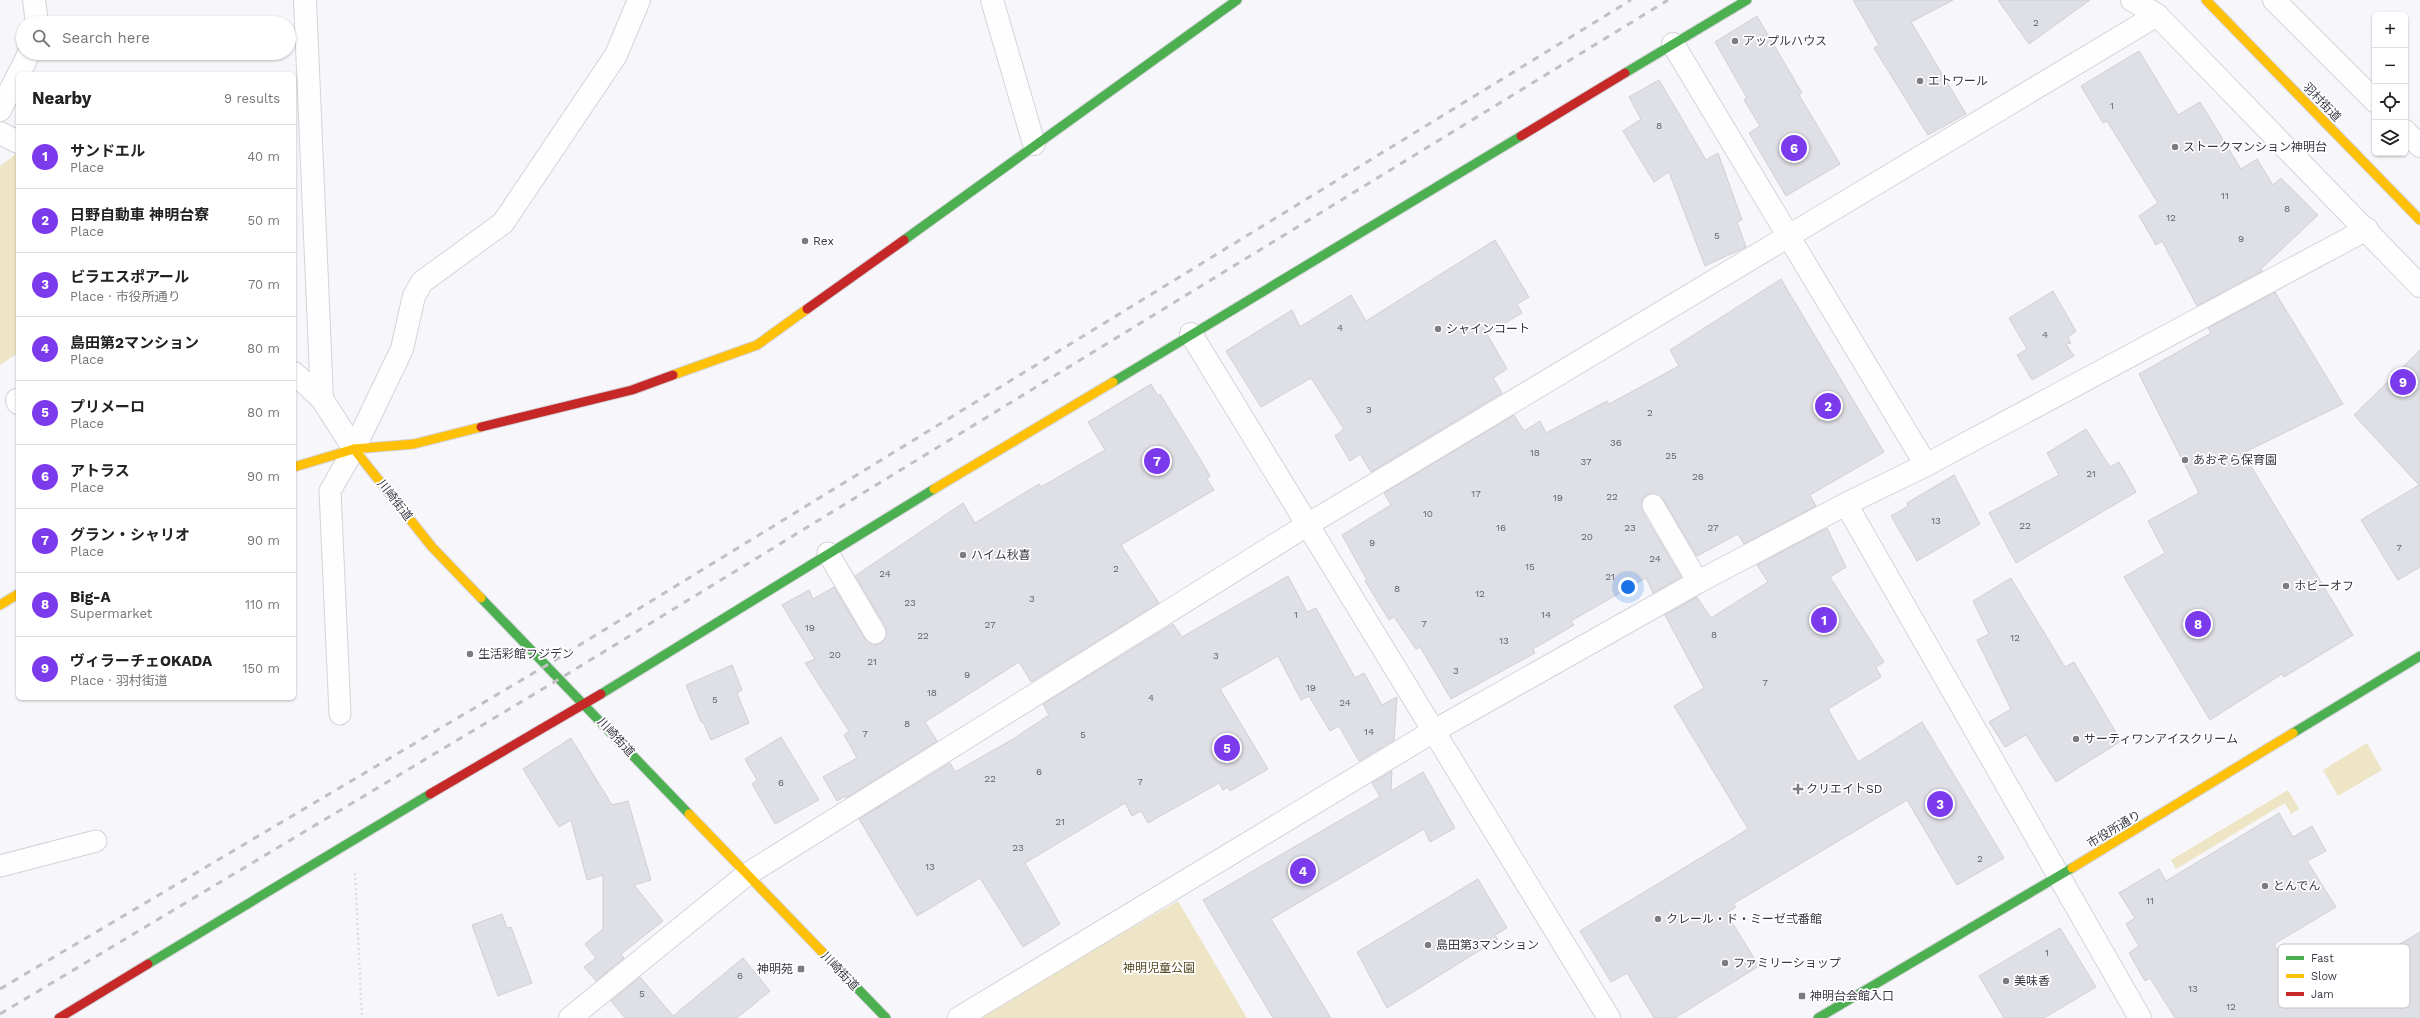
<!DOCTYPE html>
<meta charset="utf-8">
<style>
:root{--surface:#fff;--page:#f2f2f2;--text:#222;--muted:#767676;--line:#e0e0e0;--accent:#7c3aed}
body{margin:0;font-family:"Work Sans","Noto Sans JP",sans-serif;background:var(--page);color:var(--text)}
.controls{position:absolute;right:12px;top:12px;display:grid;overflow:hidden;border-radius:6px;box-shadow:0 1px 3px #0004}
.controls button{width:36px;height:36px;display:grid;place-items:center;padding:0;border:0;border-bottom:1px solid var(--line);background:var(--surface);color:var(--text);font:20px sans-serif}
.you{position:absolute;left:1628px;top:587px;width:14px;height:14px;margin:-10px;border:3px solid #fff;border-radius:50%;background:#1a73e8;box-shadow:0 0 0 6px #1a73e833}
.badge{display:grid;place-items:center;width:26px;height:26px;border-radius:50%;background:var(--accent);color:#fff;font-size:13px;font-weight:700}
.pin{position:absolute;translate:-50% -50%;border:2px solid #fff;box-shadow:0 1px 4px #0006}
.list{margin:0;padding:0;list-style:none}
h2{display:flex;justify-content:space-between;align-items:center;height:52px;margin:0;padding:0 16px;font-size:17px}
h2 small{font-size:13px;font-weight:400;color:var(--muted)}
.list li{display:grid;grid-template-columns:26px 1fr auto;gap:12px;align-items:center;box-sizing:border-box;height:64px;padding:0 16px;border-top:1px solid var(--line)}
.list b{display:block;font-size:15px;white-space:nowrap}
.list p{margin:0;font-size:13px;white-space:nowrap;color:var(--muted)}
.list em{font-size:13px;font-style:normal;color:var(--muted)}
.icon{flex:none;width:22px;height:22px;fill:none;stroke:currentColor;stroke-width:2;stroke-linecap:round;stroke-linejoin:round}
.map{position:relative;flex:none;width:2420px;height:1018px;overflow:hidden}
.search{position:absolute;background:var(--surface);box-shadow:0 1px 3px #0004;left:16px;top:16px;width:280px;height:44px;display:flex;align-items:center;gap:10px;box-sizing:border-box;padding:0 14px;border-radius:22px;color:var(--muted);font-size:15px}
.panel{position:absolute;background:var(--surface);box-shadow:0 1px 3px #0004;left:16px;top:72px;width:280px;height:628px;border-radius:6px}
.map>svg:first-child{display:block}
.green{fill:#eee4c6}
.building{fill:#dfdfe6;stroke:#cfcfd6}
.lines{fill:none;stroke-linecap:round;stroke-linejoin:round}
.lane-casing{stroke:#d3d3da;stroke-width:23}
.street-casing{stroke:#d3d3da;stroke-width:24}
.fast-casing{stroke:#d3d3da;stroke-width:11}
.slow-casing{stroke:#d3d3da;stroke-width:11}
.jam-casing{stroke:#d3d3da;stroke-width:11}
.path{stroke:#dfdfe1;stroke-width:2.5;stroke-dasharray:2 3;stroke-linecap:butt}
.lane{stroke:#fefefe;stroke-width:21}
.street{stroke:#fefefe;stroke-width:22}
.fast{stroke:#4caf50;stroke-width:9}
.slow{stroke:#ffc107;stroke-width:9}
.jam{stroke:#c62828;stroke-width:9}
.rail{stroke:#c1c1c4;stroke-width:3;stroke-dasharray:7 7;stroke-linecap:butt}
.poi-dot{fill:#7b7b83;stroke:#fff;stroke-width:1.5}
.labels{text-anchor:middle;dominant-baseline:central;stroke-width:3.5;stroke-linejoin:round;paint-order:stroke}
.number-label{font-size:10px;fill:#64646e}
.poi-label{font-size:12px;fill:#383843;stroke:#fff;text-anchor:start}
.street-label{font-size:12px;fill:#383843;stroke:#fff}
.park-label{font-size:12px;fill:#554923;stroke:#fff}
.key{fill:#fff;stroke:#c3c3c7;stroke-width:1}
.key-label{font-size:11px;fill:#383843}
</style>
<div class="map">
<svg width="2420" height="1018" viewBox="0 0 2420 1018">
<rect width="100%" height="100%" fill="#f7f7fb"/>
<g class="green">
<path d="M16 154 18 155V353L0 365V166Z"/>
<path d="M2367 743 2382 770 2338 796 2323 770Z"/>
<path d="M2288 790 2299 809 2291 814 2285 803 2176 869 2171 860Z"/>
<path d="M1178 901 1247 1018H976Z"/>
</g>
<g class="building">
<path d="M1853 0H1953L1911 22 1966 114 1928 135 1874 48 1879 45Z"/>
<path d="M1998 0H2090L2029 44Z"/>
<path d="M1757 16 1802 93 1799 95 1840 164 1786 196 1749 133 1760 126 1744 100 1747 98 1715 42Z"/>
<path d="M2139 51 2178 115 2200 102 2241 169 2257 159 2273 185 2281 178 2318 215 2261 269 2262 271 2197 306 2162 241 2156 245 2139 216 2158 203 2107 121 2103 123 2081 86Z"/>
<path d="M1659 80 1706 160 1718 153 1742 220 1737 222 1746 247 1705 266 1669 172 1654 182 1623 131 1641 119 1629 97Z"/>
<path d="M1495 240 1529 297 1517 304 1522 313 1487 334 1507 369 1493 378 1502 393 1371 472 1360 454 1350 461 1335 436 1344 429 1311 378 1261 407 1226 351 1292 310 1300 327 1351 295 1366 321Z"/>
<path d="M1781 279 1884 452 1810 495 1816 506 1744 544 1738 534 1697 556 1663 499 1653 493 1647 494 1642 499V511L1681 577 1653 593 1646 578 1571 621 1574 625 1533 649 1535 653 1451 699 1420 647 1416 649 1394 617 1389 620 1365 581 1367 580 1342 535 1391 505 1384 493 1514 415 1524 431 1540 421 1546 433 1607 401 1609 404 1679 366 1670 350Z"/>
<path d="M2053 291 2076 331 2068 337 2071 343 2066 344 2074 356 2032 380 2017 355 2027 349 2009 318Z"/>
<path d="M2275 292 2343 404 2243 453 2353 635 2284 677 2282 674 2210 720 2124 577 2165 553 2148 521 2199 493 2139 374 2211 333 2208 328Z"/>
<path d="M2420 350V567L2398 580 2361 520 2419 485 2354 415Z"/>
<path d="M1151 384 1158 396 1160 394 1197 454 1210 476 1207 479 1214 490 1121 545 1159 603 1031 682 1019 662 925 722 937 741 846 798V796L837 801 823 777 857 758 844 735 849 731 805 663 815 659 782 605 809 590 813 599 834 587 865 639 875 645 881 643 887 633 886 627 855 576 963 503 975 523 1039 484 1041 487 1105 450 1088 422Z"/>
<path d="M2086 429 2110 467 2119 462 2136 492 2016 563 1989 513 2059 475 2047 453Z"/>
<path d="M1954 475 1980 524 1917 561 1891 516 1908 506 1907 503Z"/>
<path d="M1827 528 1846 567 1830 577 1884 662 1876 667 1881 677 1828 709 1858 762 1922 722 2004 858 1957 885 1907 800 1733 904 1736 907 1726 913 1759 966 1675 1018H1654L1627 973 1611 982 1580 931 1748 829 1674 706 1704 688 1665 615 1697 597 1711 618 1768 582 1757 565Z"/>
<path d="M1288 576 1307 612 1316 608 1355 678 1364 673 1382 705 1397 697 1394 740 1359 761 1339 726 1330 731 1309 696 1301 700 1278 656 1220 689 1268 769 1230 791 1228 787 1223 790 1219 783 1148 823 1141 811 1132 816 1125 803 1025 863 1060 924 1023 947 980 878 917 916 859 819 950 763 955 772 1013 739 1049 715 1043 704 1173 624 1182 637Z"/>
<path d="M2011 578 2065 667 2074 662 2121 741 2056 782 2026 735 2005 747 1989 722 2011 709 1977 640 1989 634 1973 601Z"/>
<path d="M732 665 742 690 737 693 749 723 711 740 703 722H701L686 685Z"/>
<path d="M781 737 819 800 775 824 752 784 757 780 745 759Z"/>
<path d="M571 738 612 805 628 801 651 880 634 885 663 921 621 954 624 958 596 981 584 967 596 958 585 944 603 929V875L587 880 571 820 559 827 523 769Z"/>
<path d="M1392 771 1391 791 1423 772 1455 828 1430 842 1424 829 1271 919 1331 1018H1273L1203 900 1380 797 1372 783Z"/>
<path d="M2279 813 2293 837 2312 826 2326 851 2307 861 2336 907 2274 944 2307 1003 2366 970 2364 965 2420 932V1018H2175L2150 978 2145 981 2129 953 2139 946 2126 924 2135 918 2119 893 2159 869 2166 881Z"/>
<path d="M1478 879 1507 928 1495 935 1498 939 1387 1008 1357 952Z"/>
<path d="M502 914 507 928 511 927 532 983 498 996 472 925Z"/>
<path d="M2060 928 2096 987 2044 1018H2004L1979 976Z"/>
<path d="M743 958 770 991 737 1018H625L611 1001 640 977 673 1016Z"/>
</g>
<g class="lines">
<defs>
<g id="lane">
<path d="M1653 505 1698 582"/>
<path d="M828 553 875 633"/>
<path d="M340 714 330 491 354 449"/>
<path d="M0 866 96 841"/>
</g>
<g id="street">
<path d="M34 0 37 23"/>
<path d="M305 0 322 399 354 449"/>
<path d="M992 0 1034 144"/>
<path d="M2132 0 2157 15 2420 286"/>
<path d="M2274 0 2375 101"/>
<path d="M1673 44 1926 465"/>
<path d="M19 74 29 53"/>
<path d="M0 110 18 75"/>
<path d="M2405 131 2420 146"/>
<path d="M0 133 18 142"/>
<path d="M1191 334 1609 1018"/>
<path d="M294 373 322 399"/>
<path d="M17 400 18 403"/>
<path d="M354 449 402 349 414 296 422 282 503 223 616 55 639 0"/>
<path d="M1846 504 2140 1018"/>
<path d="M570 1018 746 875 1307 525 2157 15"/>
<path d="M959 1018 1432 732 1698 582 1846 504 1926 465 2367 229"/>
</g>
<g id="fast">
<path d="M1625 73 1747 0"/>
<path d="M904 240 1237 0"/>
<path d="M1113 382 1521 136"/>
<path d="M481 598 689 814"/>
<path d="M601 694 934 489"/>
<path d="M2293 733 2420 656"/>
<path d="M829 959 886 1018"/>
<path d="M148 964 430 794"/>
<path d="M1818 1018 2072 868"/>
</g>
<g id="slow">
<path d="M2206 0 2420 220"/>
<path d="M673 375 757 345 807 309"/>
<path d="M354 449 432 547 481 598"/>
<path d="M294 467 354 449 414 444 481 427"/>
<path d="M934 489 1113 382"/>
<path d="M0 605 18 594"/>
<path d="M689 814 829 959"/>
<path d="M2072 868 2293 733"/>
</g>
<g id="jam">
<path d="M1521 136 1625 73"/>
<path d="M807 309 904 240"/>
<path d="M481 427 632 390 673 375"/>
<path d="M430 794 601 694"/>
<path d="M59 1018 148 964"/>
</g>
</defs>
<use href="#lane" class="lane-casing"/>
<use href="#street" class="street-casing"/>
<use href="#fast" class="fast-casing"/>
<use href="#slow" class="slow-casing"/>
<use href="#jam" class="jam-casing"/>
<path class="path" d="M355 873 362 1018"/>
<use href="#lane" class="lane"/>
<use href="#street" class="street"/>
<use href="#fast" class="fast"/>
<use href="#slow" class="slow"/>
<use href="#jam" class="jam"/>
<g class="rail">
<path d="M0 989 547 665 1631 0"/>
<path d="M0 1014 561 678 1668 0"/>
</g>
</g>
<g class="poi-dot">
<circle cx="1735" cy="41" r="4"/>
<circle cx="1920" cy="81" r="4"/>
<circle cx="2175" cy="147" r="4"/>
<circle cx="805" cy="241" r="4"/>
<circle cx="1438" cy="329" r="4"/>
<circle cx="2185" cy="460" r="4"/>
<circle cx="963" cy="555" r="4"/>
<circle cx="2286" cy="586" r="4"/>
<circle cx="470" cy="654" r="4"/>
<circle cx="2076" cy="739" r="4"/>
<path d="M1796 783h4v4h4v4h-4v4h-4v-4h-4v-4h4z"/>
<circle cx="2265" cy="886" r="4"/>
<circle cx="1658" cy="919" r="4"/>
<circle cx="1428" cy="945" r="4"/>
<circle cx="1725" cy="963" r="4"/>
<rect x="797" y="965" width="8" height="8" rx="2"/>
<circle cx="2006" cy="981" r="4"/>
<rect x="1798" y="992" width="8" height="8" rx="2"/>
</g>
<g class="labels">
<g class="number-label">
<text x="2036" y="22">2</text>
<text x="2112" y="105">1</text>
<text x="1659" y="125">8</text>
<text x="2225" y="195">11</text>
<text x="2287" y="208">8</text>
<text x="2171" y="217">12</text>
<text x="1717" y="235">5</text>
<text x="2241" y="238">9</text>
<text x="1340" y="327">4</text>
<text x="2045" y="334">4</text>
<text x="1369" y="409">3</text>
<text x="1650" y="412">2</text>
<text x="1616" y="442">36</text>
<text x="1535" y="452">18</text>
<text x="1671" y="455">25</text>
<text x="1586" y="461">37</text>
<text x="2091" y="473">21</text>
<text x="1698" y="476">26</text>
<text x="1476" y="493">17</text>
<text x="1612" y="496">22</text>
<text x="1558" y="497">19</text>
<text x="1428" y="513">10</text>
<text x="1936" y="520">13</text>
<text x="2025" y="525">22</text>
<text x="1501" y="527">16</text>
<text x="1630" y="527">23</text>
<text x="1713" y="527">27</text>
<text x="1587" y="536">20</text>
<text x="1372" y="542">9</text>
<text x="2399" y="547">7</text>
<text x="1655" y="558">24</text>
<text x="1530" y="566">15</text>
<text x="1116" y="568">2</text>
<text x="885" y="573">24</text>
<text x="1610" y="576">21</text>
<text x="1397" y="588">8</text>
<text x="1480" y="593">12</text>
<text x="1032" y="598">3</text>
<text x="910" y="602">23</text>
<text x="1296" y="614">1</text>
<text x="1546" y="614">14</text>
<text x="1424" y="623">7</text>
<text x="990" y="624">27</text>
<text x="810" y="627">19</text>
<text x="1714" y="634">8</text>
<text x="923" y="635">22</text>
<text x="2015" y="637">12</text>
<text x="1504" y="640">13</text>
<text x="835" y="654">20</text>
<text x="1216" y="655">3</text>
<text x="872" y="661">21</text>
<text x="1456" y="670">3</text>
<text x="967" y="674">9</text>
<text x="1765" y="682">7</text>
<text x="1311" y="687">19</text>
<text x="932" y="692">18</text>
<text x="1151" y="697">4</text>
<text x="715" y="699">5</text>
<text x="1345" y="702">24</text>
<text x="907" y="723">8</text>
<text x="1369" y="731">14</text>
<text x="865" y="733">7</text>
<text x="1083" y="734">5</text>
<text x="1039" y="771">6</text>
<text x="990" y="778">22</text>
<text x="1140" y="781">7</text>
<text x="781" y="782">6</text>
<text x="1060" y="821">21</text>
<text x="1018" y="847">23</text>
<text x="1980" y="858">2</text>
<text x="930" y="866">13</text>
<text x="2150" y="900">11</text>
<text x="2047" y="952">1</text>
<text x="740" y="975">6</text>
<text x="2193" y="988">13</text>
<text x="642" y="993">5</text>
<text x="2231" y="1006">12</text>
</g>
<g class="poi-label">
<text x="1743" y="41">アップルハウス</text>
<text x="1928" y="81">エトワール</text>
<text x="2183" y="147">ストークマンション神明台</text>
<text x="813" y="241">Rex</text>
<text x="1446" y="329">シャインコート</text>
<text x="2193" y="460">あおぞら保育園</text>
<text x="971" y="555">ハイム秋喜</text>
<text x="2294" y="586">ホビーオフ</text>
<text x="478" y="654">生活彩館フジデン</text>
<text x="2084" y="739">サーティワンアイスクリーム</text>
<text x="1806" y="789">クリエイトSD</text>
<text x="2273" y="886">とんでん</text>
<text x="1666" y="919">クレール・ド・ミーゼ弍番館</text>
<text x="1436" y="945">島田第3マンション</text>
<text x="1733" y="963">ファミリーショップ</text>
<text x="793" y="969" text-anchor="end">神明苑</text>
<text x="2014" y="981">美味香</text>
<text x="1810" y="996">神明台会館入口</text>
</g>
<g class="street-label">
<text transform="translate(2322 102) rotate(46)">羽村街道</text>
<text transform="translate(395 500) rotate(52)">川崎街道</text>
<text transform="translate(616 737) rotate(47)">川崎街道</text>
<text transform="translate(2114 829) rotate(-31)">市役所通り</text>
<text transform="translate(840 971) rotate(46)">川崎街道</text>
</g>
<g class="park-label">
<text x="1159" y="968">神明児童公園</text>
</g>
</g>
<rect x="2278" y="944" width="132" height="64" rx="6" class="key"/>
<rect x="2286" y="956" width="18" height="4" fill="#4caf50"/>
<rect x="2286" y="974" width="18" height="4" fill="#ffc107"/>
<rect x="2286" y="992" width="18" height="4" fill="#c62828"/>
<g class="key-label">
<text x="2311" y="962">Fast</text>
<text x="2311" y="980">Slow</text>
<text x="2311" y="998">Jam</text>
</g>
</svg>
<div class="controls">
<button>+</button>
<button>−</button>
<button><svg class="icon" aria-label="locate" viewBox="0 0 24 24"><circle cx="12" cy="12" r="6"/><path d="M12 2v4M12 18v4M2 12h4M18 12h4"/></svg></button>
<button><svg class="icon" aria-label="layers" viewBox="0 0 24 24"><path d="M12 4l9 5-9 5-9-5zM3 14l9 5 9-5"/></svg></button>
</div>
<div class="you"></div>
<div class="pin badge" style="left:1824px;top:620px">1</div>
<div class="pin badge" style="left:1828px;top:406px">2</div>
<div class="pin badge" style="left:1940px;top:804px">3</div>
<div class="pin badge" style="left:1303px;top:871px">4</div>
<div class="pin badge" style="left:1227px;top:748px">5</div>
<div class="pin badge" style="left:1794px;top:148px">6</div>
<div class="pin badge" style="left:1157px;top:461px">7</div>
<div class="pin badge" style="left:2198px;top:624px">8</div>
<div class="pin badge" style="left:2403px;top:382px">9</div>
<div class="search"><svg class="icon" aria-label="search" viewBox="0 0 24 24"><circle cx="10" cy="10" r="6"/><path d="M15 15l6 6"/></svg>Search here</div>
<section class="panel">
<h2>Nearby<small>9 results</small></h2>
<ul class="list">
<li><span class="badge">1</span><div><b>サンドエル</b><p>Place</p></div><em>40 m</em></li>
<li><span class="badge">2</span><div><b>日野自動車 神明台寮</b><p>Place</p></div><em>50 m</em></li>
<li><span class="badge">3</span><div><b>ビラエスポアール</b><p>Place · 市役所通り</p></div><em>70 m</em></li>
<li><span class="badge">4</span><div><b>島田第2マンション</b><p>Place</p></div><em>80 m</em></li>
<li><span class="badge">5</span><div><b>プリメーロ</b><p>Place</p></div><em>80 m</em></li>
<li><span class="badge">6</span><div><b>アトラス</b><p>Place</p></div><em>90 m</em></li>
<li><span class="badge">7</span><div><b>グラン・シャリオ</b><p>Place</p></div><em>90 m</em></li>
<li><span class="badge">8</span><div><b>Big-A</b><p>Supermarket</p></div><em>110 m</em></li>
<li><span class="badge">9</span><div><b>ヴィラーチェOKADA</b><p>Place · 羽村街道</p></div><em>150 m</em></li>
</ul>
</section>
</div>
